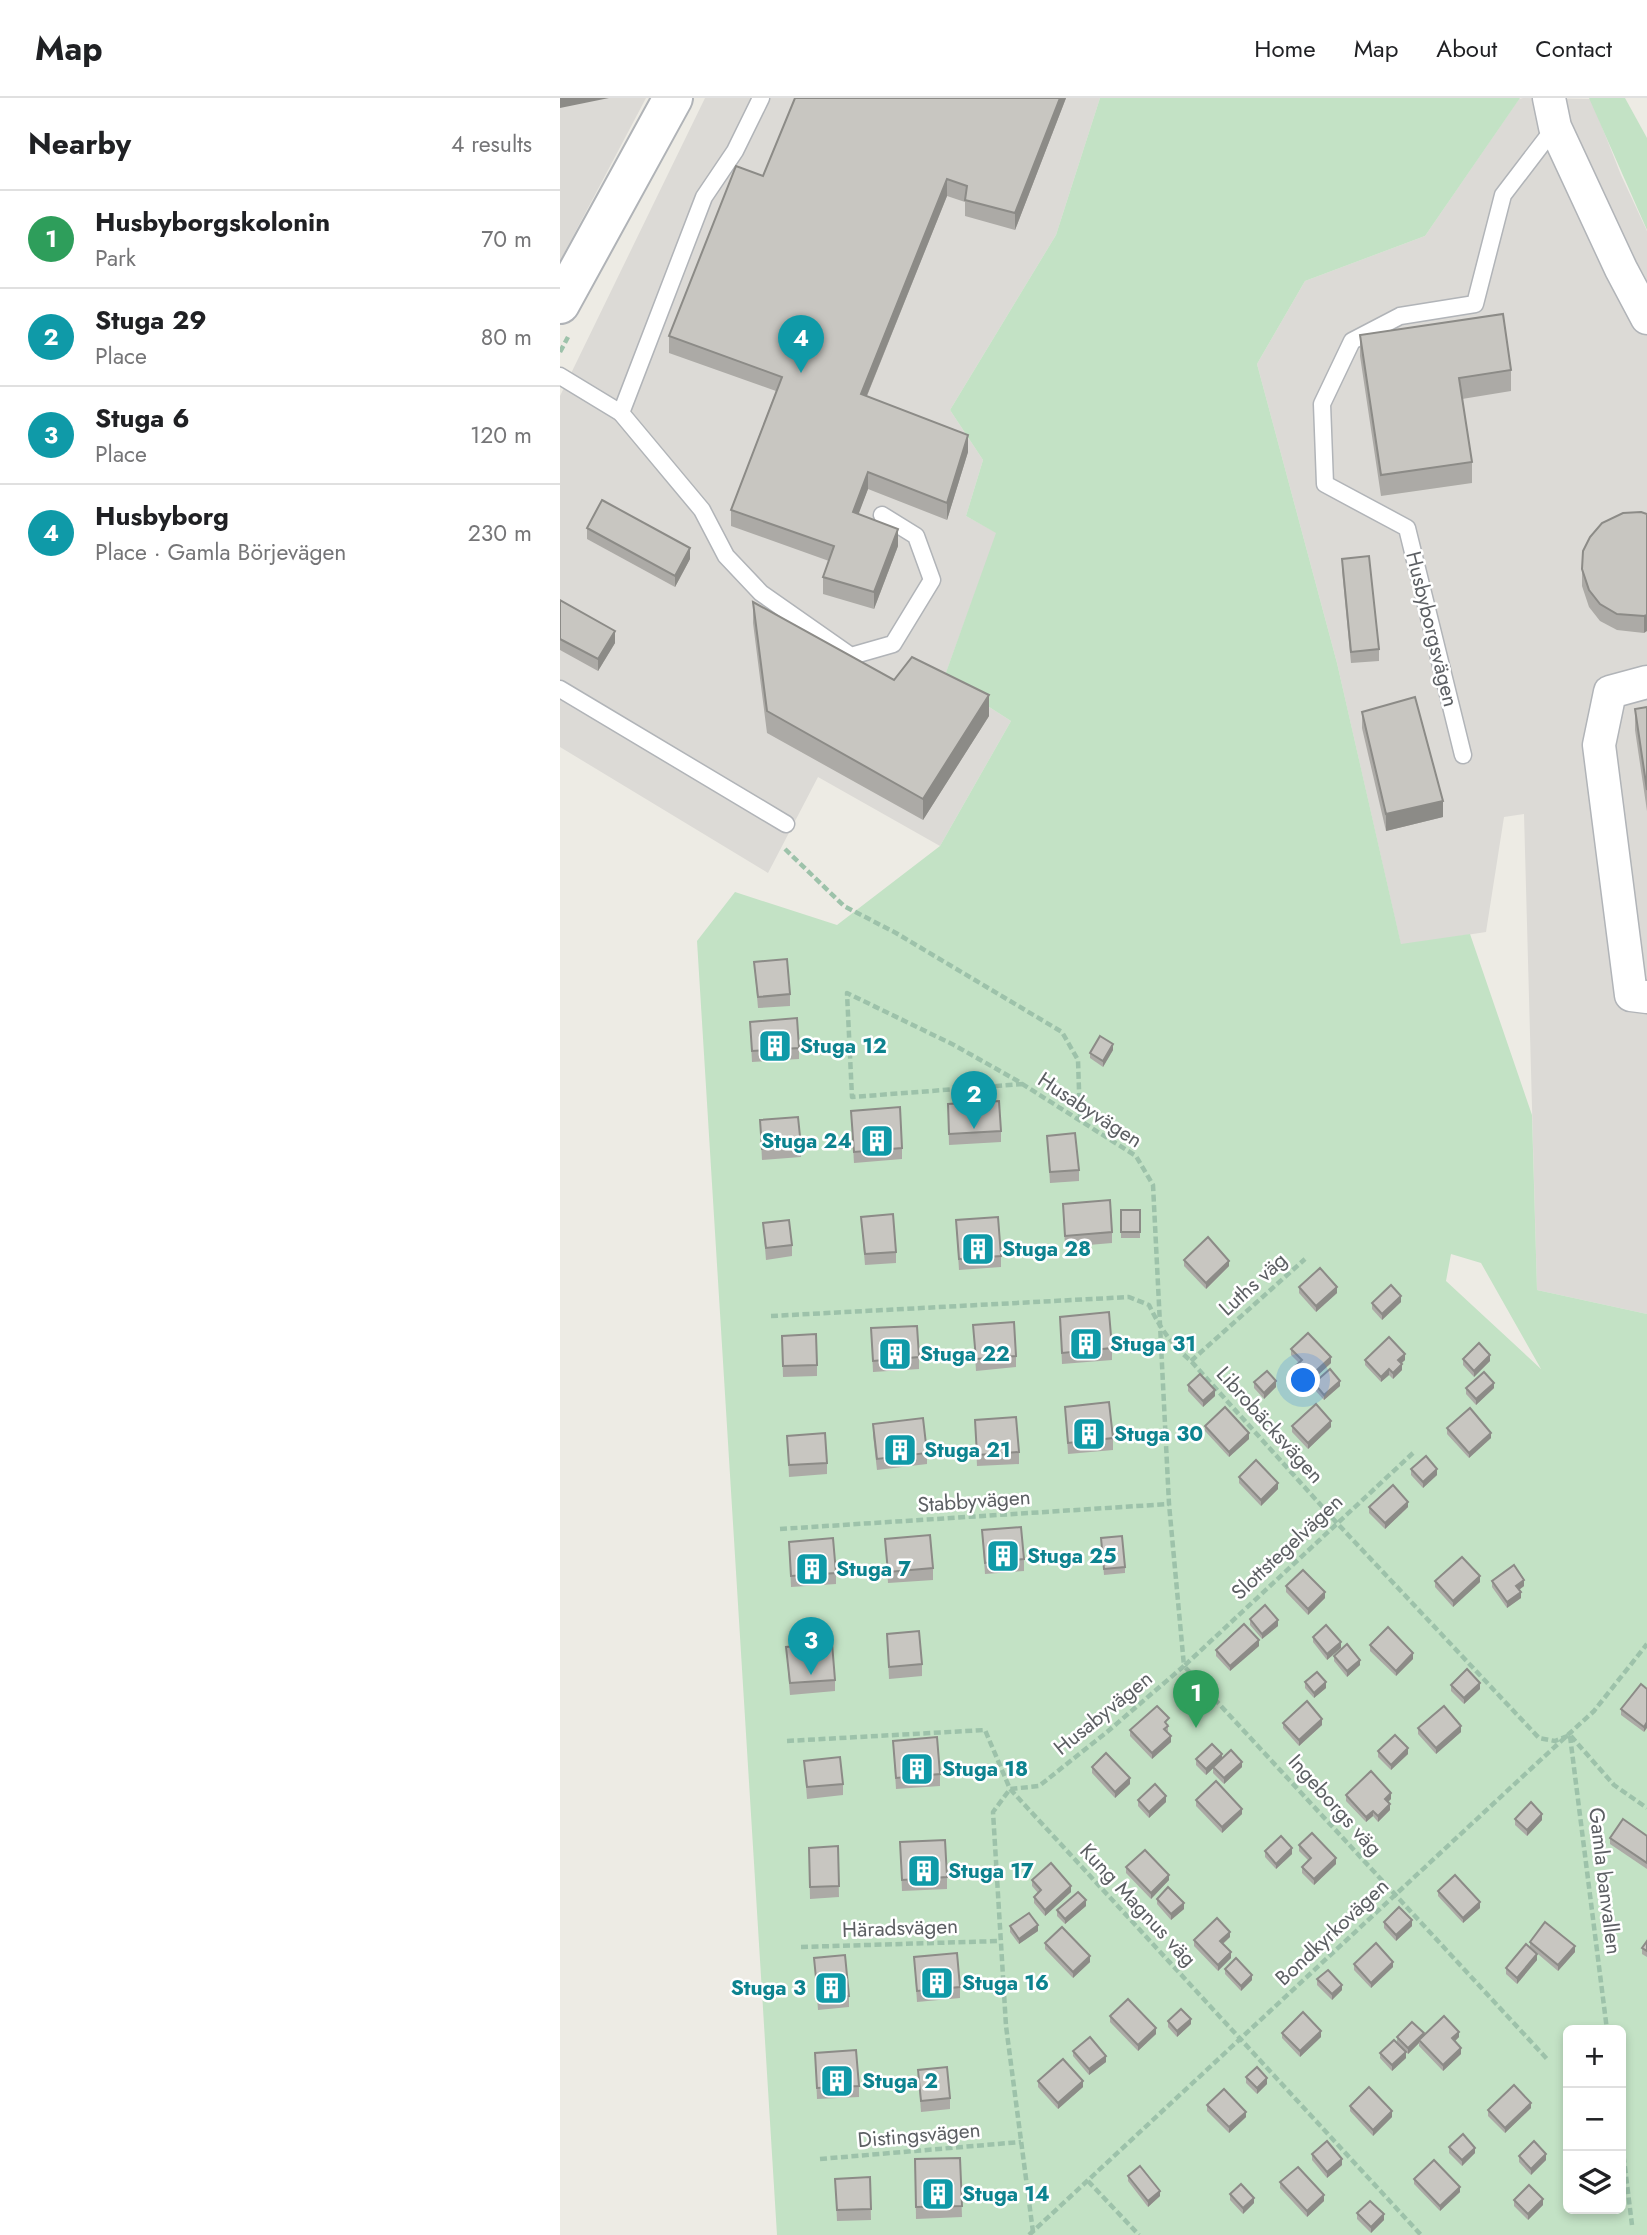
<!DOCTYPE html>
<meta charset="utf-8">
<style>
:root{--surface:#fff;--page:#f6f6f6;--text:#202124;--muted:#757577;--line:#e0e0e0;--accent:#0f766e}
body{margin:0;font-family:Jost,sans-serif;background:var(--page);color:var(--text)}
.controls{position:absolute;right:21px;bottom:21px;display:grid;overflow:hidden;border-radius:10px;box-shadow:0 4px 10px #0003}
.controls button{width:63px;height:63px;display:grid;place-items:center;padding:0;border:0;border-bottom:2px solid var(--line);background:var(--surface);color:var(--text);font:35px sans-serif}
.you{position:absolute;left:744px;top:1283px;width:24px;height:24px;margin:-18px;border:5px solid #fff;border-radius:50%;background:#1a73e8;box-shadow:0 0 0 10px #1a73e833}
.badge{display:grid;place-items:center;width:46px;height:46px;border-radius:50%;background:var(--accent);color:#fff;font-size:23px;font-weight:700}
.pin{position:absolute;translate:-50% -58px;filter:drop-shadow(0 2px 4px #0008)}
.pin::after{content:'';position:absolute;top:37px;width:24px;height:21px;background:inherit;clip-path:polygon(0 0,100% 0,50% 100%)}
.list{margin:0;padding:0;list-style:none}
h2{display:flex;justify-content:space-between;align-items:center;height:91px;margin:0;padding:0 28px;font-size:30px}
h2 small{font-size:23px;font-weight:400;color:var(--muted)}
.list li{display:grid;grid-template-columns:46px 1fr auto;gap:21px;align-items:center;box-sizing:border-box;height:98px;padding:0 28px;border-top:2px solid var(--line)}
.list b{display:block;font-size:26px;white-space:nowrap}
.list p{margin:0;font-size:23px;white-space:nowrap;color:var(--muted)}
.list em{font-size:23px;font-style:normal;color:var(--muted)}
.icon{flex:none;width:38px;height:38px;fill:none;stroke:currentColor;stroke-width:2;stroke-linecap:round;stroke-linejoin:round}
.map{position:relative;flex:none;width:1087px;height:2137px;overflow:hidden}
header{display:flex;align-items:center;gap:42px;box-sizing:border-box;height:98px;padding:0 35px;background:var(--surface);border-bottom:2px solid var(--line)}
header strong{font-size:33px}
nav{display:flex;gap:38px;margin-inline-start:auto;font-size:24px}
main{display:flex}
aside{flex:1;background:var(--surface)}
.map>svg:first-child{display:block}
.industrial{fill:#dcdad6}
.green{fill:#c3e2c5;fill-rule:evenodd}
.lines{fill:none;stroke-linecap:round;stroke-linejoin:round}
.lane-casing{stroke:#b1b4b8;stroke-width:19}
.street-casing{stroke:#b1b4b8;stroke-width:35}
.secondary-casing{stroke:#b0b3b7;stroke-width:42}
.path{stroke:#9dc2aa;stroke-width:4.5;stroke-dasharray:7 3.5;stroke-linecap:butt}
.lane{stroke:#fff;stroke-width:16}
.street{stroke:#fff;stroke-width:32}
.secondary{stroke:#fff;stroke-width:38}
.wall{fill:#acaaa6}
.shaded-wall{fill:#8c8b87}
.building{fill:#c8c6c1;stroke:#8c8b87;stroke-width:2}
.labels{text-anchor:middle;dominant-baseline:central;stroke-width:5;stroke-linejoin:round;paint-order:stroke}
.street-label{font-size:21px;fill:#5c5f63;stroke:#fff}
.culture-label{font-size:21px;font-weight:bold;fill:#0d838f;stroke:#fff;text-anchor:start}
</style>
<header>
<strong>Map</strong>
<nav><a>Home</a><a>Map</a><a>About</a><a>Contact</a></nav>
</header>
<main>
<aside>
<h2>Nearby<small>4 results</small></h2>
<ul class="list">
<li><span class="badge" style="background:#2e9e5b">1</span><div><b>Husbyborgskolonin</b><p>Park</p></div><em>70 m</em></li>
<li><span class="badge" style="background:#0f9aa8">2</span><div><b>Stuga 29</b><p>Place</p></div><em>80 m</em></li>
<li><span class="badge" style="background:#0f9aa8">3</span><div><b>Stuga 6</b><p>Place</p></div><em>120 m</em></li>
<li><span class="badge" style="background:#0f9aa8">4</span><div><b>Husbyborg</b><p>Place · Gamla Börjevägen</p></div><em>230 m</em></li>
</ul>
</aside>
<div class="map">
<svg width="1087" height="2137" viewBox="0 0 1087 2137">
<rect width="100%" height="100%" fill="#edebe4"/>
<g class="industrial">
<path d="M0 0H86L0 163Z"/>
<path d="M145 0H540L496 137 390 312 423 362 406 418 437 435 384 580 451 623 380 748 258 679 208 775 0 649V298Z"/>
<path d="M963 0 1031 1 1061 77 1087 133V1216L977 1192 964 716 944 719 926 834 841 847 777 565 697 266 745 183 865 138 959 1Z"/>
</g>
<g class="green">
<path d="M540 0H960L865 138 745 183 697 266 777 565 841 846 910 836 972 1017 977 1192 1087 1216V2137H217L137 843 175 794 277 827 380 748 451 623 384 580 436 435 406 418 423 362 390 312 496 137ZM891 1156 921 1165 981 1271 886 1183ZM1008 1932H1061V2111H1008Z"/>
<path d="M1029 0H1065L1087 40V132Z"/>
</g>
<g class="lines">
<defs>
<g id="lane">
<path d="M0 278 61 315 142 412 166 458 201 495 291 558 333 546 372 482 356 438 322 417"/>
<path d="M61 315 144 99 175 53 201 0"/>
<path d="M0 591 226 726"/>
<path d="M903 657 847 430 765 386 762 306 792 243 840 218 915 206 943 97 995 29"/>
</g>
<g id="street">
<path d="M989 0 995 29 1061 171 1087 220"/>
<path d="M1087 584 1050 594 1039 647 1071 897 1087 899"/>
</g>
<path id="secondary" d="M0 206 113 0"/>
</defs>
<use href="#lane" class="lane-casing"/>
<use href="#street" class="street-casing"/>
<use href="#secondary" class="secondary-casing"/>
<g class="path">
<path d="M0 254 8 239"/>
<path d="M225 751 284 808 336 835 502 934 518 962 520 1021"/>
<path d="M463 986 292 999 287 895 394 947 456 982 576 1058 593 1087 609 1406 624 1568 547 1634 479 1688 450 1691 433 1714 446 1928 473 2134"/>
<path d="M211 1218 569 1199 589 1207C600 1230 612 1247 631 1263L776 1424 979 1640 995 1643 1010 1637 1054 1687 1087 1710"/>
<path d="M631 1263 745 1161"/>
<path d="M853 1355 624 1568 987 1961"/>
<path d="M220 1431 609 1406"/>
<path d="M1010 1638 1047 1932"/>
<path d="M227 1643 425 1632 450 1691 861 2137"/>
<path d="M241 1849 439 1843"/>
<path d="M1061 2037 1072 2127"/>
<path d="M260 2061 461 2044"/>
<path d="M528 2083 579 2137"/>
<path d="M469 2137 975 1667 1034 1613 1087 1546"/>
</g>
<use href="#lane" class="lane"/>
<use href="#street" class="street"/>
<use href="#secondary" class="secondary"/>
</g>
<g class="wall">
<path d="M235 0H506L455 132 405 118V104L387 98 307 298 408 354 387 422 308 391 298 416 338 448 314 511 263 496V479L269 463 171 428V412L216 293 109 255V238L203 78Z"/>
<path d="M800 237 951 272V293L902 301 912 364V385L821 398 800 258Z"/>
<path d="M1087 416 1084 535 1057 532 1040 523 1029 509 1022 488V471Z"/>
<path d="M27 430 130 461 115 489 27 441Z"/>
<path d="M782 461 819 551V563L791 565 782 472Z"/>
<path d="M0 502 55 545 38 573 0 552Z"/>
<path d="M193 504 334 582 429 618 363 722 207 635 193 525Z"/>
<path d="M1087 609V713L1075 632V611Z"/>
<path d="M802 614 883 719 826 733 802 630Z"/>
<path d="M194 864 230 896V908L198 910Z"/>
<path d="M190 924 239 950V961L192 964Z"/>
<path d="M553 952 543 969 530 960V955Z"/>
<path d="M388 1006 441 1033V1044L389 1047Z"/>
<path d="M291 1013 342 1050V1061L294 1065Z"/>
<path d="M200 1022 241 1048V1059L202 1062Z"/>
<path d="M487 1038 519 1072V1083L490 1085Z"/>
<path d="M503 1106 552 1134V1145L505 1149Z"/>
<rect x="561" y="1112" width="19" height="28"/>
<path d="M301 1119 336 1154V1165L305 1167Z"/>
<path d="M396 1122 441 1158V1169L399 1172Z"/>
<path d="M203 1125 232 1147V1158L206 1162Z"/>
<path d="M624 1162 669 1168 646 1191 624 1168Z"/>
<path d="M739 1189 777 1195 756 1214 739 1195Z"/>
<path d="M841 1204 822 1222 812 1211V1205Z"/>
<path d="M500 1219 552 1250V1262L502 1266Z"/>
<path d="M413 1227 456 1258V1269L416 1273Z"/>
<path d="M311 1230 359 1259V1271L313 1274Z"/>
<path d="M222 1238 257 1267V1278L223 1279Z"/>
<path d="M731 1251 771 1265 743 1291 731 1278V1272L739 1265 731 1257Z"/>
<path d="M903 1261 930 1263 914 1279 903 1267Z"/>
<path d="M805 1262H845L841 1266 842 1272 833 1281 829 1277 821 1284 805 1267Z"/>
<path d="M694 1284 716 1289 704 1301 694 1290Z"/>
<path d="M754 1285 780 1288 764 1302 754 1291Z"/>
<path d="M628 1287 655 1298 643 1309 628 1293Z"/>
<path d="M906 1290H934L916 1307 906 1296Z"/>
<path d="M505 1309 553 1340V1352L508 1356Z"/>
<path d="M415 1322 459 1354V1366L417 1368Z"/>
<path d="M313 1326 367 1355V1366L317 1372 313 1337Z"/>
<path d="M645 1328 689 1341 669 1359 645 1333Z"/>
<path d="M732 1328 771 1329 748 1351 732 1334Z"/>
<path d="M887 1330 931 1340 909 1360 887 1336Z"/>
<path d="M227 1338 267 1365V1376L229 1379Z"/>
<path d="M851 1371 877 1377 863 1390 851 1377Z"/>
<path d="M679 1379 718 1391 701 1408 679 1385Z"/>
<path d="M809 1409H848L825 1431 809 1415Z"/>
<path d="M422 1432 464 1461V1473L425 1476Z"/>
<path d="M541 1440 565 1469V1475L544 1477Z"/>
<path d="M325 1441 373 1470V1482L328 1485Z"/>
<path d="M229 1444 276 1475V1486L231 1489Z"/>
<path d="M875 1483 920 1484 893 1509 875 1489Z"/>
<path d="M932 1483 964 1488 959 1492 961 1500 947 1510 932 1489Z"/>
<path d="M726 1488 765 1500 748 1517 726 1494Z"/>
<path d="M690 1521 718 1528 702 1541 690 1527Z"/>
<path d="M327 1536 362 1566V1578L329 1581Z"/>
<path d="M753 1539 781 1550 767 1562 753 1544Z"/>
<path d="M810 1547 853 1561 836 1578 810 1553Z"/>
<path d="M699 1548 670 1573 656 1558V1552Z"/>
<path d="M226 1549 275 1582V1593L230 1597Z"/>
<path d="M774 1558 800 1567 787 1579 774 1563Z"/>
<path d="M745 1584 766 1590 754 1600 745 1590Z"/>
<path d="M891 1587 920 1591 904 1606 891 1593Z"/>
<path d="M1087 1591 1084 1634 1061 1617V1611Z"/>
<path d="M723 1625 762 1627 739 1648 723 1630Z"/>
<path d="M609 1626 608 1627V1633L607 1634 611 1644 592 1661 570 1638V1632Z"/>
<path d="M858 1630 901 1634 876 1656 858 1636Z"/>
<path d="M333 1643 380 1676V1688L336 1691Z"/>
<path d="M818 1653 848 1656 831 1672 818 1659Z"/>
<path d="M636 1661H662L682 1669 664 1686 653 1675V1670L646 1677 636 1667Z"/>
<path d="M244 1663 283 1686V1697L247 1701Z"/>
<path d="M532 1669 570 1686 555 1700 532 1675Z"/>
<path d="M786 1697 831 1701 827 1704 830 1712 818 1724 813 1718 806 1724 786 1703Z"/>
<path d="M578 1702 606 1704 589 1720 578 1708Z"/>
<path d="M636 1702 682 1716 662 1735 636 1708Z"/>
<path d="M955 1721 982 1722 967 1738 955 1727Z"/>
<path d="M1087 1738V1771L1050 1746V1740Z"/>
<path d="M340 1744 387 1779V1791L342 1793Z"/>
<path d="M739 1747 776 1766 754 1787 742 1775V1769L749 1763 739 1753Z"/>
<path d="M278 1748 279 1799 250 1801 249 1750Z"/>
<path d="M705 1753 732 1756 716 1771 705 1759Z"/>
<path d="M566 1769 609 1782 591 1801 566 1775Z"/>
<path d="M472 1782 511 1794 485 1818 474 1805V1799L478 1795 472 1788Z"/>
<path d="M878 1793 920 1810 903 1825 878 1798Z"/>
<path d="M597 1801 624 1811 611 1822 597 1806Z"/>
<path d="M526 1808 505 1826 497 1818V1812Z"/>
<path d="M824 1824 852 1828 836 1843 824 1830Z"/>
<path d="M450 1828 478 1833 459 1846 450 1834Z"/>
<path d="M670 1839 663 1846 671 1860 658 1873 634 1848V1842Z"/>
<path d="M1087 1843V1859L1082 1856V1850Z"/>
<path d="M970 1844 1015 1854 998 1873 972 1851 977 1862 957 1886 946 1876V1870L970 1849Z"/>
<path d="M485 1845 530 1864 513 1880 485 1851Z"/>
<path d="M354 1859 400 1889V1900L357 1904Z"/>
<path d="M254 1860 289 1898V1909L258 1912Z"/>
<path d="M794 1866 833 1869 811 1890 794 1872Z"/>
<path d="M665 1871 692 1882 681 1893 665 1876Z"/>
<path d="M757 1881 782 1892 772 1902 757 1887Z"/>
<path d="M550 1918 596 1936 578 1953 550 1924Z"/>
<path d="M608 1923 631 1926 617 1939 608 1929Z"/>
<path d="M722 1935 761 1939 740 1959 722 1940Z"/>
<path d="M864 1938 899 1939 895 1943 901 1956 883 1973 859 1948V1945L848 1956 837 1944V1939Z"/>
<path d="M513 1953 546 1964 529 1977 513 1958Z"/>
<path d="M255 1955 299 1988V1999L257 2001Z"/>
<path d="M820 1955 846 1960 832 1973 820 1960Z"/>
<path d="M358 1972 390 2000V2011L361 2014Z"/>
<path d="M686 1979 707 1986 697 1996 686 1985Z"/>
<path d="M478 1983 523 1989 498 2011 478 1989Z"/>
<path d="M647 2007 686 2019 669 2035 647 2013Z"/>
<path d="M790 2008 832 2019 813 2038 790 2013Z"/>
<path d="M971 2010 945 2035 928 2018V2012Z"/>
<path d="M889 2049 915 2055 902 2068 889 2055Z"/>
<path d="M752 2056 782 2067 767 2080 752 2062Z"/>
<path d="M959 2058 986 2062 971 2077 959 2064Z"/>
<path d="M400 2060 402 2119 356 2121 355 2061Z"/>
<path d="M568 2078 600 2098 588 2109 568 2083Z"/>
<path d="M310 2079 311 2122 277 2123 275 2081Z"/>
<path d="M854 2081 900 2094 880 2113 854 2086Z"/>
<path d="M720 2084 764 2103 747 2119 720 2090Z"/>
<path d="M670 2096 694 2105 683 2116 670 2102Z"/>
<path d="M954 2102 983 2107 968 2122 954 2108Z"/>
<path d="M797 2115 824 2122 811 2135 797 2121Z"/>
</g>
<g class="shaded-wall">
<path d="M0 0H49L0 10Z"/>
<path d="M500 0H506L455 132V115Z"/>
<path d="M387 81V98L301 312V296Z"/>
<path d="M408 337V354L387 422V405Z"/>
<path d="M308 374V391L293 431V414Z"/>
<path d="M338 431V448L314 511V494Z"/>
<path d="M130 450V461L115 489V478Z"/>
<path d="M1087 517V533L1084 535V518Z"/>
<path d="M55 533V545L38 573V561Z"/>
<path d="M429 597V618L363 722V701Z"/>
<path d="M883 703V719L826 733V716Z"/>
<path d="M553 946V952L543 969V963Z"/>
<path d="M669 1163V1168L646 1191V1185Z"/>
<path d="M777 1189V1195L756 1214V1208Z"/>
<path d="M841 1198V1204L822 1222V1216Z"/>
<path d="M845 1256V1262L838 1268V1262Z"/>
<path d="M930 1257V1263L914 1279V1273Z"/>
<path d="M771 1259V1265L743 1291V1285Z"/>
<path d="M842 1266V1272L833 1281V1275Z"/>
<path d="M829 1271V1277L821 1284V1279Z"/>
<path d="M716 1283V1289L704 1301V1295Z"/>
<path d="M780 1283V1288L764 1302V1297Z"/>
<path d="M934 1285V1290L916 1307V1301Z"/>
<path d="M655 1292V1298L643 1309V1303Z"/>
<path d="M771 1323V1329L748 1351V1345Z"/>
<path d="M689 1335V1341L669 1359V1354Z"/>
<path d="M931 1335V1340L909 1360V1355Z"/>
<path d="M877 1371V1377L863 1390V1384Z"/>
<path d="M718 1385V1391L701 1408V1402Z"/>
<path d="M848 1404V1409L825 1431V1425Z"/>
<path d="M920 1478V1484L893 1509V1503Z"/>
<path d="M964 1482V1488L956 1494V1488Z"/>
<path d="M765 1494V1500L748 1517V1511Z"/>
<path d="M961 1494V1500L947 1510V1504Z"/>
<path d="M718 1522V1528L702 1541V1536Z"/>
<path d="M699 1542V1548L670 1573V1568Z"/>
<path d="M781 1544V1550L767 1562V1556Z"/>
<path d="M853 1555V1561L836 1578V1573Z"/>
<path d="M800 1562V1567L787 1579V1573Z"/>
<path d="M766 1584V1590L754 1600V1595Z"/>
<path d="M920 1585V1591L904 1606V1600Z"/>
<path d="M762 1621V1627L739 1648V1642Z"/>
<path d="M1087 1624V1630L1084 1634V1629Z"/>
<path d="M901 1628V1634L876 1656V1650Z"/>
<path d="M611 1638V1644L592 1661V1655Z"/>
<path d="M848 1650V1656L831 1672V1667Z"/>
<path d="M662 1656V1662L646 1677V1671Z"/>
<path d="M682 1664V1669L664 1686V1680Z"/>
<path d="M570 1680V1686L555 1700V1694Z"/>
<path d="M831 1695V1701L825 1707V1701Z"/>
<path d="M606 1698V1704L589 1720V1714Z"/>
<path d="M830 1706V1712L818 1724V1718Z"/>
<path d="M682 1711V1716L662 1735V1729Z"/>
<path d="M813 1713V1718L806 1724V1719Z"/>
<path d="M982 1716V1722L967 1738V1732Z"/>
<path d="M732 1750V1756L716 1771V1766Z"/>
<path d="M776 1760V1766L754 1787V1781Z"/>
<path d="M609 1777V1782L591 1801V1795Z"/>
<path d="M511 1788V1794L485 1818V1812Z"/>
<path d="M526 1802V1808L505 1826V1821Z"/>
<path d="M920 1804V1810L903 1825V1820Z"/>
<path d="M624 1805V1811L611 1822V1816Z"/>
<path d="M852 1822V1828L836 1843V1837Z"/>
<path d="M478 1827V1833L459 1846V1841Z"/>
<path d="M670 1834V1839L660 1848V1843Z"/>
<path d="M1015 1848V1854L998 1873V1867Z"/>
<path d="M671 1854V1860L658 1873V1867Z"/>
<path d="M977 1856V1862L957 1886V1880Z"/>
<path d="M530 1858V1864L513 1880V1874Z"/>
<path d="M833 1864V1869L811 1890V1885Z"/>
<path d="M692 1877V1882L681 1893V1888Z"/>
<path d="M782 1887V1892L772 1902V1896Z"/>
<path d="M631 1921V1926L617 1939V1933Z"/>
<path d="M596 1930V1936L578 1953V1947Z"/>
<path d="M761 1933V1939L740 1959V1953Z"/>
<path d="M899 1934V1939L892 1946V1940Z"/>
<path d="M864 1935V1941L859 1942V1945L848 1956V1950Z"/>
<path d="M901 1950V1956L883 1973V1967Z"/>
<path d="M846 1954V1960L832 1973V1967Z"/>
<path d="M546 1958V1964L529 1977V1971Z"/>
<path d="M707 1980V1986L697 1996V1990Z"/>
<path d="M523 1983V1989L498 2011V2005Z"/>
<path d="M971 2005V2010L945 2035V2030Z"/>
<path d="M832 2013V2019L813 2038V2032Z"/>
<path d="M686 2014V2019L669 2035V2029Z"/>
<path d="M915 2050V2055L902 2068V2062Z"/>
<path d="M986 2056V2062L971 2077V2071Z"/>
<path d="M782 2061V2067L767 2080V2074Z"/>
<path d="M900 2089V2094L880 2113V2108Z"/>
<path d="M600 2093V2098L588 2109V2103Z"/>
<path d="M764 2097V2103L747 2119V2113Z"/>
<path d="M694 2100V2105L683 2116V2110Z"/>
<path d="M983 2101V2107L968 2122V2116Z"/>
<path d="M824 2116V2122L811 2135V2129Z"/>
</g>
<g class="building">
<path d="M235 0H500L455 115 405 102 407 88 387 81 301 296 408 337 387 405 308 374 293 414 338 431 314 494 263 479 274 448 171 412 222 279 109 238 176 68 203 78Z"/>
<path d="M943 216 951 272 899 280 912 364 821 377 800 237Z"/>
<path d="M42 402 130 450 115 478 27 430Z"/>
<path d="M1081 414 1087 416V517L1084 518 1057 516 1040 506 1029 492 1022 471 1023 453 1030 439 1042 425 1063 415Z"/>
<path d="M809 458 819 551 791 554 782 461Z"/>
<path d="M0 502 55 533 38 561 0 541Z"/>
<path d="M193 504 334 582 352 559 429 597 363 701 207 613Z"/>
<path d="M855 599 883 703 826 716 802 614Z"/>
<path d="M1087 609V692L1075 611Z"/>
<path d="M227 861 230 896 198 899 194 864Z"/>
<path d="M237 920 239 950 192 953 190 924Z"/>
<path d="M540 938 553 946 543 963 530 955Z"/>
<path d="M439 1003 441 1033 389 1036 388 1006Z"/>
<path d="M340 1009 342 1050 294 1054 291 1013Z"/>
<path d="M238 1019 241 1048 202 1051 200 1022Z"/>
<path d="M515 1035 519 1072 490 1074 487 1038Z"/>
<path d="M550 1102 552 1134 505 1138 503 1106Z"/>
<rect x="561" y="1112" width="19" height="22"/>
<path d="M333 1116 336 1154 305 1156 301 1119Z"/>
<path d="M438 1119 441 1158 399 1161 396 1122Z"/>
<path d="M229 1122 232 1147 206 1150 203 1125Z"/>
<path d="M648 1139 669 1163 646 1185 624 1162Z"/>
<path d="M760 1170 777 1189 756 1208 739 1189Z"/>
<path d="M831 1187 841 1198 822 1216 812 1205Z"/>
<path d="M549 1214 552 1250 502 1255 500 1219Z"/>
<path d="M454 1224 456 1258 416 1261 413 1227Z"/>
<path d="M357 1228 359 1259 313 1263 311 1230Z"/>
<path d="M748 1235 771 1259 743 1285 731 1272 742 1262 731 1251Z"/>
<path d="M256 1236 257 1267 223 1268 222 1238Z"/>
<path d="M829 1239 845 1256 838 1262 842 1266 833 1275 829 1271 821 1279 805 1262Z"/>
<path d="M919 1245 930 1257 914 1273 903 1261Z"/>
<path d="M770 1271 780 1283 764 1297 754 1285Z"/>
<path d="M707 1273 716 1283 704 1295 694 1284Z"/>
<path d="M924 1274 934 1285 916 1301 906 1290Z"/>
<path d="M640 1276 655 1292 643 1303 628 1287Z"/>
<path d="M549 1304 553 1340 508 1345 505 1309Z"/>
<path d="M756 1306 771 1323 748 1345 732 1328Z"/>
<path d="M665 1309 689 1335 669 1354 645 1328Z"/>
<path d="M910 1310 931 1335 909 1355 887 1330Z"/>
<path d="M456 1319 459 1354 417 1357 415 1322Z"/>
<path d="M363 1320 367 1355 317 1361 313 1326Z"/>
<path d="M265 1335 267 1365 229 1367 227 1338Z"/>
<path d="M866 1358 877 1371 863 1384 851 1371Z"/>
<path d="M696 1362 718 1385 701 1402 679 1379Z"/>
<path d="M833 1387 848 1404 825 1425 809 1409Z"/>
<path d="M461 1429 464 1461 425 1465 422 1432Z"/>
<path d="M370 1437 373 1470 328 1474 325 1441Z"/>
<path d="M562 1438 565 1469 544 1471 541 1440Z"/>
<path d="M273 1440 276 1475 231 1478 229 1444Z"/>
<path d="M902 1459 920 1478 893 1503 875 1483Z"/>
<path d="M954 1467 964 1482 956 1488 961 1494 947 1504 932 1483Z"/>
<path d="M743 1472 765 1494 748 1511 726 1488Z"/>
<path d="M705 1507 718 1522 702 1536 690 1521Z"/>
<path d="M684 1526 699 1542 670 1568 656 1552Z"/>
<path d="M766 1527 781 1544 767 1556 753 1539Z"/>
<path d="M828 1529 853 1555 836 1573 810 1547Z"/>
<path d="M359 1533 362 1566 329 1569 327 1536Z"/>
<path d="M272 1545 275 1582 230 1585 226 1549Z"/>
<path d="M787 1546 800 1562 787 1573 774 1558Z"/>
<path d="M907 1571 920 1585 904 1600 891 1587Z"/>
<path d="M757 1574 766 1584 754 1595 745 1584Z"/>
<path d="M1081 1586 1087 1591V1624L1084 1629 1061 1611Z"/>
<path d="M747 1603 762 1621 739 1642 723 1625Z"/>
<path d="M597 1608 609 1620 605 1624 608 1628 604 1631 611 1638 592 1655 570 1632Z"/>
<path d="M884 1608 901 1628 876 1650 858 1630Z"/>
<path d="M835 1637 848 1650 831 1667 818 1653Z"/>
<path d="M377 1639 380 1676 336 1680 333 1643Z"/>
<path d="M652 1646 662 1656 646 1671 636 1661Z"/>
<path d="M671 1652 682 1664 664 1680 653 1669Z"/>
<path d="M546 1655 570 1680 555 1694 532 1669Z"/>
<path d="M280 1659 283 1686 247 1689 244 1663Z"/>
<path d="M811 1673 831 1695 825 1701 830 1706 818 1718 813 1713 806 1719 786 1697Z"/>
<path d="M656 1683 682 1711 662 1729 636 1702Z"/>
<path d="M595 1686 606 1698 589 1714 578 1702Z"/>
<path d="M971 1704 982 1716 967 1732 955 1721Z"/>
<path d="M1063 1721 1087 1738V1765L1050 1740Z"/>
<path d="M752 1735 776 1760 754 1781 742 1769 751 1760 739 1747Z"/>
<path d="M721 1738 732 1750 716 1766 705 1753Z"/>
<path d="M385 1742 387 1779 342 1782 340 1744Z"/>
<path d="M278 1748 279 1788 250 1789 249 1750Z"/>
<path d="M585 1752 609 1777 591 1795 566 1769Z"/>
<path d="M491 1765 511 1788 485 1812 474 1799 481 1792 472 1782Z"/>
<path d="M895 1777 920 1804 903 1820 878 1793Z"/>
<path d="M608 1789 624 1805 611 1816 597 1801Z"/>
<path d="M518 1794 526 1802 505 1821 497 1812Z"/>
<path d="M839 1809 852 1822 836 1837 824 1824Z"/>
<path d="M469 1815 478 1827 459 1841 450 1828Z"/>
<path d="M657 1820 670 1834 660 1843 671 1854 658 1867 634 1842Z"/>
<path d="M985 1824 1015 1848 998 1867 970 1844Z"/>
<path d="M502 1829 530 1858 513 1874 485 1845Z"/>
<path d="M1087 1843V1853L1082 1850Z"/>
<path d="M816 1845 833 1864 811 1885 794 1866Z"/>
<path d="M966 1846 977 1856 957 1880 946 1870Z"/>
<path d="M397 1855 400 1889 357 1893 354 1859Z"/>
<path d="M285 1857 289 1898 258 1900 254 1860Z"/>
<path d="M676 1860 692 1877 681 1888 665 1871Z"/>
<path d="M768 1872 782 1887 772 1896 757 1881Z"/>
<path d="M568 1901 596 1930 578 1947 550 1918Z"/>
<path d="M621 1911 631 1921 617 1933 608 1923Z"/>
<path d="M743 1914 761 1933 740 1953 722 1935Z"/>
<path d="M884 1918 899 1934 892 1940 901 1950 883 1967 859 1942Z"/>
<path d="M852 1924 864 1935 848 1950 837 1939Z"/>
<path d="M530 1939 546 1958 529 1971 513 1953Z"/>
<path d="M834 1942 846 1954 832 1967 820 1955Z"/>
<path d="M296 1952 299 1988 257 1990 255 1955Z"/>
<path d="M503 1961 523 1983 498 2005 478 1983Z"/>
<path d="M387 1969 390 2000 361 2003 358 1972Z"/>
<path d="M697 1969 707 1980 697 1990 686 1979Z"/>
<path d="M954 1987 971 2005 945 2030 928 2012Z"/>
<path d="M809 1989 832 2013 813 2032 790 2008Z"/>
<path d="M664 1991 686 2014 669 2029 647 2007Z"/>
<path d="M903 2036 915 2050 902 2062 889 2049Z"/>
<path d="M767 2043 782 2061 767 2074 752 2056Z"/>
<path d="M974 2043 986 2056 971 2071 959 2058Z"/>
<path d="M400 2060 402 2108 356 2109 355 2061Z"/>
<path d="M874 2062 900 2089 880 2108 854 2081Z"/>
<path d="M580 2068 600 2093 588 2103 568 2078Z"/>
<path d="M738 2069 764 2097 747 2113 720 2084Z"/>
<path d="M310 2079 311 2111 277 2112 275 2081Z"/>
<path d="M681 2086 694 2100 683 2110 670 2096Z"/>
<path d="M969 2087 983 2101 968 2116 954 2102Z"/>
<path d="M810 2103 824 2116 811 2129 797 2115Z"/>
</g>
<defs>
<symbol id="building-square" viewBox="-11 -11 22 22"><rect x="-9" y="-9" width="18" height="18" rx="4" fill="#0f9aa8" stroke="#fff"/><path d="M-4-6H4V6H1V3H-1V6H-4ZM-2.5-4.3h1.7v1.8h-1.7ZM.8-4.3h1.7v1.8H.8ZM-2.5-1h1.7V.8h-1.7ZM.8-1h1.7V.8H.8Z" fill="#fff"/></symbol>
</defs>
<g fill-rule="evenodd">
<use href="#building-square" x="196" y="929" width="38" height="38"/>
<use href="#building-square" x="298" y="1024" width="38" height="38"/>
<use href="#building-square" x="399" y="1132" width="38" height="38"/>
<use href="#building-square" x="507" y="1227" width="38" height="38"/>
<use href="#building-square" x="316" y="1237" width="38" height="38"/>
<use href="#building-square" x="510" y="1317" width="38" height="38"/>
<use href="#building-square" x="321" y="1333" width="38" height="38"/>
<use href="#building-square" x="424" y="1439" width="38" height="38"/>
<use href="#building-square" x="233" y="1452" width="38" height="38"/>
<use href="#building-square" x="338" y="1652" width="38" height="38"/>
<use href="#building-square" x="345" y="1754" width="38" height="38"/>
<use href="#building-square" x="358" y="1866" width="38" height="38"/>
<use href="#building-square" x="252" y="1871" width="38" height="38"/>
<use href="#building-square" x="258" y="1964" width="38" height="38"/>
<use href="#building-square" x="359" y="2077" width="38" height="38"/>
</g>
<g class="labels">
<g class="street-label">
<text transform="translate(872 531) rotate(76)">Husbyborgsvägen</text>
<text transform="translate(530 1012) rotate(33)">Husabyvägen</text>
<text transform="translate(693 1186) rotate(-42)">Luths väg</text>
<text transform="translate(710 1327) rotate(48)">Librobäcksvägen</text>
<text transform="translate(414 1403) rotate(-4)">Stabbyvägen</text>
<text transform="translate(727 1449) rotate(-43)">Slottstegelvägen</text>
<text transform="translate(543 1615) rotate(-39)">Husabyvägen</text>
<text transform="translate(775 1707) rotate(48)">Ingeborgs väg</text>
<text transform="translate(1045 1783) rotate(83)">Gamla banvallen</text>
<text transform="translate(578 1807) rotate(47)">Kung Magnus väg</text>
<text transform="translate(340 1830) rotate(-2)">Häradsvägen</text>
<text transform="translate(772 1834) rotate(-43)">Bondkyrkovägen</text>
<text transform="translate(359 2037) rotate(-5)">Distingsvägen</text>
</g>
<g class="culture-label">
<text x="240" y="948">Stuga 12</text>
<text x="292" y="1043" text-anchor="end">Stuga 24</text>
<text x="442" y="1151">Stuga 28</text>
<text x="550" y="1246">Stuga 31</text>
<text x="360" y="1256">Stuga 22</text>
<text x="554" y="1336">Stuga 30</text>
<text x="364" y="1352">Stuga 21</text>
<text x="467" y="1458">Stuga 25</text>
<text x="276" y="1471">Stuga 7</text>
<text x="382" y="1671">Stuga 18</text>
<text x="388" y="1773">Stuga 17</text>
<text x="402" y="1885">Stuga 16</text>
<text x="246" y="1890" text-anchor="end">Stuga 3</text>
<text x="302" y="1983">Stuga 2</text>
<text x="402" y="2096">Stuga 14</text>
</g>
</g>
</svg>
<div class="controls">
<button>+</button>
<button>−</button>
<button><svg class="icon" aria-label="layers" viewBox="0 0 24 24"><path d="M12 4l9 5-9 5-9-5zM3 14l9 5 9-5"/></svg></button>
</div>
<div class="you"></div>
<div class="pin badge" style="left:636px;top:1630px;background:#2e9e5b">1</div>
<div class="pin badge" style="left:414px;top:1031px;background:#0f9aa8">2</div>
<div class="pin badge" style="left:251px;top:1577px;background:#0f9aa8">3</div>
<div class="pin badge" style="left:241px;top:275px;background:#0f9aa8">4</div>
</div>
</main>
